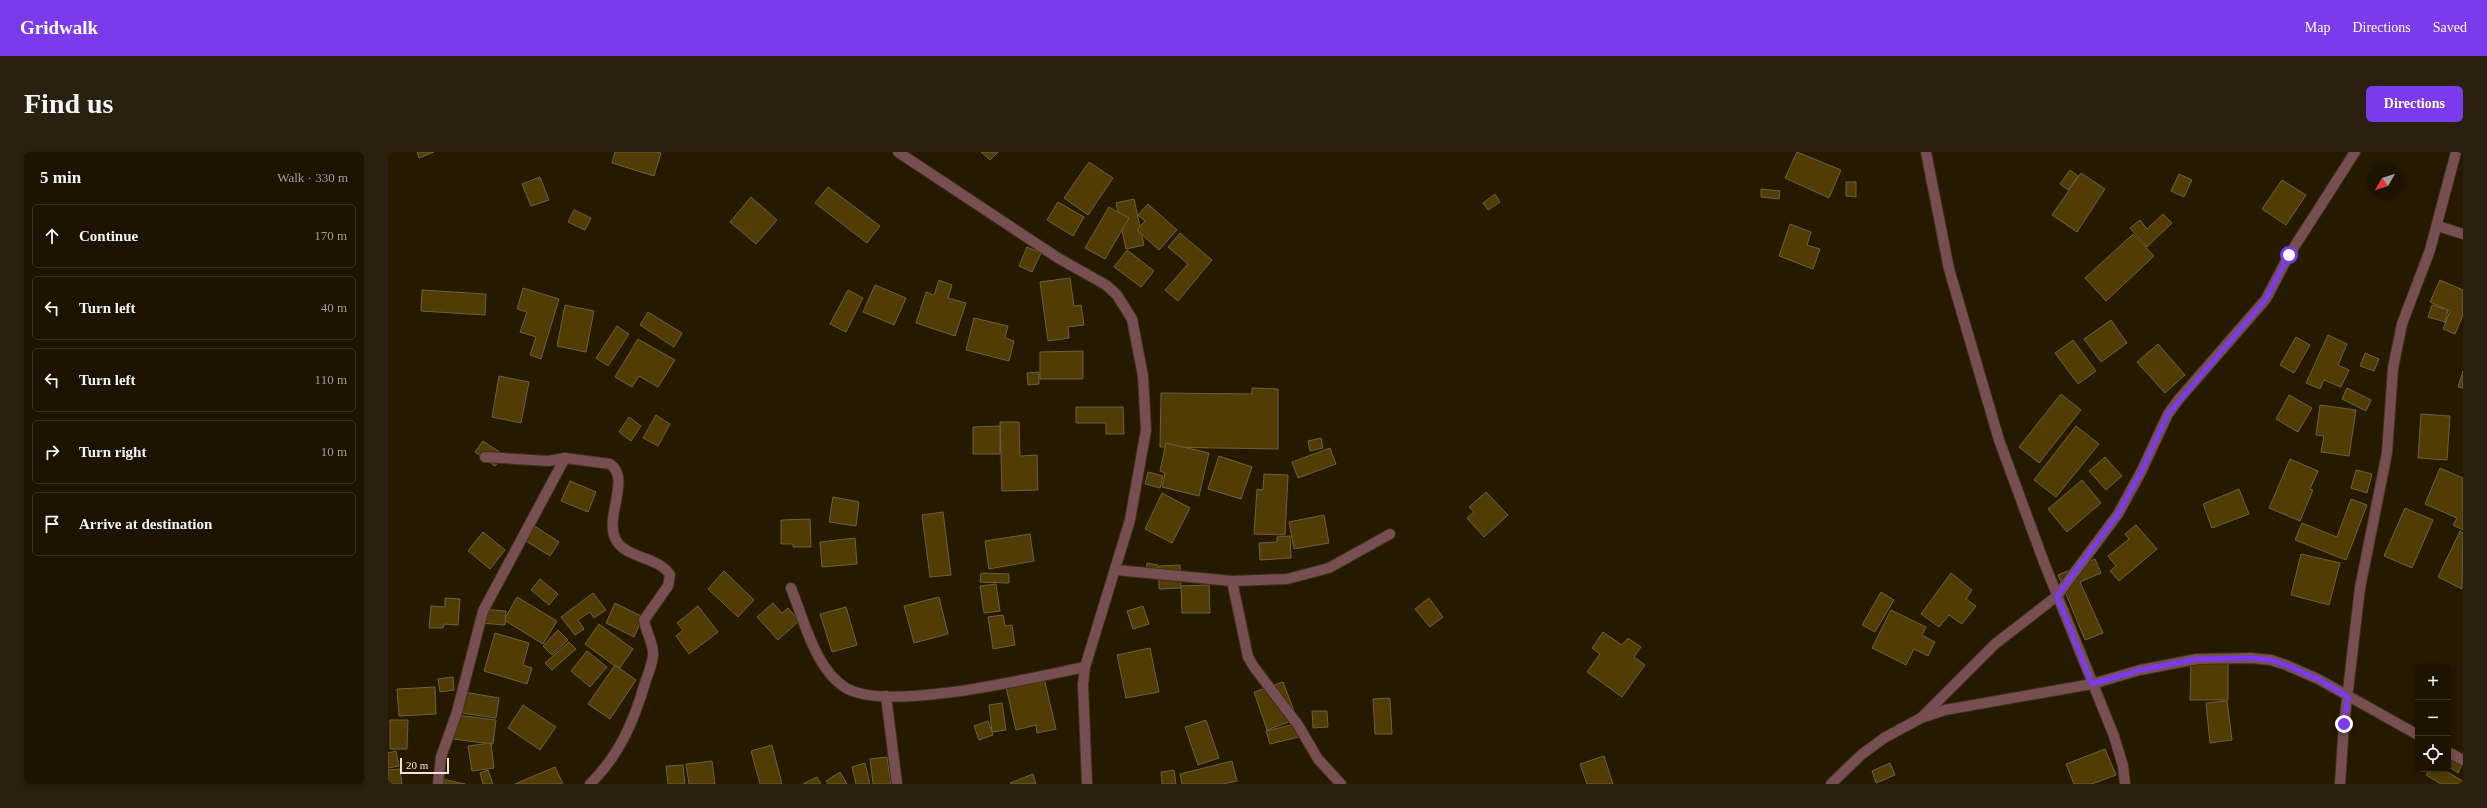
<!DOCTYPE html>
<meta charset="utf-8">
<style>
:root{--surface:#1c1300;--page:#29200f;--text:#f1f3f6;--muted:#a09e99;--line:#3a3222;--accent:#7c3aed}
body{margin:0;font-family:"Times New Roman",serif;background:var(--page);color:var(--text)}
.controls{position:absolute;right:12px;bottom:12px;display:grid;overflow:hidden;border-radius:6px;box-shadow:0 2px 6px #0003}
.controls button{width:36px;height:36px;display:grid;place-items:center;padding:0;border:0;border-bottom:1px solid var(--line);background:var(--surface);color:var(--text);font:20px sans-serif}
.compass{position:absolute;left:1979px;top:12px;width:36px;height:36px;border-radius:50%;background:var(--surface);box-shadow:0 2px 6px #0003;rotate:231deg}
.scale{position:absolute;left:12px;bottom:10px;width:49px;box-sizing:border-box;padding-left:4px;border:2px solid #ede6d4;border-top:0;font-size:11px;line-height:14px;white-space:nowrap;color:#ede6d4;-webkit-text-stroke:3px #251900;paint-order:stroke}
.stop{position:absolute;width:12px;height:12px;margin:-9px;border:3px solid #7c3aed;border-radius:50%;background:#fff}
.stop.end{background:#7c3aed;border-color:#fff;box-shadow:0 1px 4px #0008}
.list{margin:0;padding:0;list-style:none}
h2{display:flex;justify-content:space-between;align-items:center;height:52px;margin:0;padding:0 16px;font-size:17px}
h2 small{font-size:13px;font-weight:400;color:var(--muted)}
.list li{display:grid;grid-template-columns:26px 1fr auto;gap:12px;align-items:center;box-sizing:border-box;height:64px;margin:0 8px 8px;padding:0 8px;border:1px solid var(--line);border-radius:6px}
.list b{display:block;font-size:15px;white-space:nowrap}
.list em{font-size:13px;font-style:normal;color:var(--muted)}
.icon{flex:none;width:22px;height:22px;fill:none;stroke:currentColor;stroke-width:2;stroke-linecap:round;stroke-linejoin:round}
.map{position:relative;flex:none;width:2075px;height:632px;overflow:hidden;border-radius:6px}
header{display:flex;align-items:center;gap:24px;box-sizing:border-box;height:56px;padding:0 20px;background:var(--accent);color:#fff}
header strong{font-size:19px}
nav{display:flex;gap:22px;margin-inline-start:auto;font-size:14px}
.intro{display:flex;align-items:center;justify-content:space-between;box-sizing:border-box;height:96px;padding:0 24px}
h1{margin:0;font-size:28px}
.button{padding:10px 18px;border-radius:6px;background:var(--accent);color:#fff;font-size:14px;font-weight:700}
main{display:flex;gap:24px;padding:0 24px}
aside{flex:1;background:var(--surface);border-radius:6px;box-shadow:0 2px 6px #0003}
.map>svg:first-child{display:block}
.building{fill:#513d03;stroke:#6d6041}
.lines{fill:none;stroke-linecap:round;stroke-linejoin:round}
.minor-casing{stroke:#3d3219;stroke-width:12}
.minor{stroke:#774e51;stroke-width:10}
.route{stroke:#7c3aed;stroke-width:5}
</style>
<header>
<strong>Gridwalk</strong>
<nav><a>Map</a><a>Directions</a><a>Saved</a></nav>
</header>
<div class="intro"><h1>Find us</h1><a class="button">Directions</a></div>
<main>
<aside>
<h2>5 min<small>Walk · 330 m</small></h2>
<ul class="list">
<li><svg class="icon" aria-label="ahead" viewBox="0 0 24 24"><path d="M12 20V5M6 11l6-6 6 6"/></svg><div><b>Continue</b></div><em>170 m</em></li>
<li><svg class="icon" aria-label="left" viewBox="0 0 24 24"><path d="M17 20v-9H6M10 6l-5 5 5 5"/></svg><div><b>Turn left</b></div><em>40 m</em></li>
<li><svg class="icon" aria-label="left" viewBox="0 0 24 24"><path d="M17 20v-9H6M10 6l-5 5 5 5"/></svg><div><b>Turn left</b></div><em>110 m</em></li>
<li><svg class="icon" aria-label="right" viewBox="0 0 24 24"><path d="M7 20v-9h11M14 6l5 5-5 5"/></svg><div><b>Turn right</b></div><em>10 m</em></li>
<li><svg class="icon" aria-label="arrive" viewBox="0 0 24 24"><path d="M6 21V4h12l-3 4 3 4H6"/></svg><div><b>Arrive at destination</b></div></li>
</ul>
</aside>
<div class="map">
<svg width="2075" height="632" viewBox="0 0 2075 632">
<rect width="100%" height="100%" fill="#251900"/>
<g class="building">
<path d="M29 0H46L31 6Z"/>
<path d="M227 0H270L273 1 266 24 224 11Z"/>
<path d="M593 0H610L602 8Z"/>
<path d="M1409 0 1453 18 1441 46 1397 26Z"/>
<path d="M701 10 725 26 700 63 676 46Z"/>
<path d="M1682 18 1690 24 1680 38 1672 32Z"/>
<path d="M1693 21 1717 37 1689 80 1664 63Z"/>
<path d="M1791 22 1804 28 1796 45 1783 39Z"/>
<path d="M152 25 161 48 143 54 134 32Z"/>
<path d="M1894 28 1918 43 1898 73 1874 57Z"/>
<path d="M1458 30H1468V45L1458 44Z"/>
<path d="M440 35 492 74 479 91 427 51Z"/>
<path d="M1373 37 1392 39 1391 47 1373 45Z"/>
<path d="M1107 42 1112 50 1100 58 1095 51Z"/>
<path d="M363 45 389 68 368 92 342 70Z"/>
<path d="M746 47 756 93 738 97 728 51Z"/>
<path d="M670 50 696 65 685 84 659 68Z"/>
<path d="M760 52 789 78 771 98 749 78 757 69 750 63Z"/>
<path d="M721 55 741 66 717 107 697 96Z"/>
<path d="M186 58 203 66 197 78 180 70Z"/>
<path d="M1775 62 1784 71 1759 95 1742 76 1752 68 1759 77Z"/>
<path d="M1402 72 1423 80 1419 93 1432 97 1425 117 1391 104Z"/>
<path d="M792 81 824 108 790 149 777 138 800 112 780 95Z"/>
<path d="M1745 82 1766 104 1718 149 1697 126Z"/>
<path d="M639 95 653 101 644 120 631 114Z"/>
<path d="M739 98 766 119 753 135 726 115Z"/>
<path d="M682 126 686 154 693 153 696 173 680 175 681 186 660 189 652 130Z"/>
<path d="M551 128 564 133 560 146 578 151 567 184 528 171 538 140 546 143Z"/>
<path d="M2052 128 2075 138V163L2067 182 2055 177 2062 159 2042 150Z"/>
<path d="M487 133 518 146 506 173 475 160Z"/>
<path d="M135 136 171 147 153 207 142 203 148 185 132 180 139 160 129 157Z"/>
<path d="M34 138 98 142 97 163 33 159Z"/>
<path d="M460 138 475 146 458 180 442 172Z"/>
<path d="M177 153 206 159 198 200 169 194Z"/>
<path d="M2044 153 2060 158 2057 170 2040 165Z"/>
<path d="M260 160 294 181 286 195 252 173Z"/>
<path d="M586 166 620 174 617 186 626 189 621 209 578 198Z"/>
<path d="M1723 168 1739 191 1713 210 1696 187Z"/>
<path d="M229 174 241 182 220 214 208 206Z"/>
<path d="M1940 183 1959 192 1950 213 1961 218 1953 235 1936 228 1932 237 1918 231Z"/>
<path d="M1908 185 1922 193 1906 221 1892 213Z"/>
<path d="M250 187 287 208 270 235 251 224 244 235 227 225Z"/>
<path d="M1685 188 1708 219 1690 232 1667 201Z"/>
<path d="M1770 192 1797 223 1777 241 1749 210Z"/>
<path d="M695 199V227H652V200Z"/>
<path d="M1977 201 1991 207 1986 219 1972 214Z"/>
<path d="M2075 219V236L2070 235Z"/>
<path d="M651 220V232L640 233 639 221Z"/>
<path d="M111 224 141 230 133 271 104 265Z"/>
<path d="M864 236 890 237V297L772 295 773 241 864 242Z"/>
<path d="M1959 236 1983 248 1978 259 1954 247Z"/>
<path d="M1673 242 1693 258 1651 311 1631 295Z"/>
<path d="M1901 243 1924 256 1910 280 1888 267Z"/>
<path d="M1932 253 1968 258 1961 304 1933 300 1936 284 1928 283Z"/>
<path d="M688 255H735L736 282H718V271H688Z"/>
<path d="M2033 262 2062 264 2059 308 2030 306Z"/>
<path d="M268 263 282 272 270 294 255 286Z"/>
<path d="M241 265 253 274 243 289 231 280Z"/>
<path d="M612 270H631L632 304 649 303 650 338 614 339Z"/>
<path d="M612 274V302H585V275Z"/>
<path d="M1688 274 1711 292 1668 345 1646 328Z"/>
<path d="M933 286 935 296 922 299 920 289Z"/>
<path d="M95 289 116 303 107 314 87 300Z"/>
<path d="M778 291 821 301 811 344 774 335 777 321 772 319Z"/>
<path d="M942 296 948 312 910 326 904 310Z"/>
<path d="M831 304 864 315 853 347 820 337Z"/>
<path d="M1717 305 1734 324 1718 338 1701 319Z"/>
<path d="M1902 307 1930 319 1922 337 1925 338 1912 369 1881 356Z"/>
<path d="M2052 316 2075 326V378L2065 373 2069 366 2037 352Z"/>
<path d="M1968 318 1984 322 1979 341 1963 336Z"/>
<path d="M760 320 775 324 772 336 757 332Z"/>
<path d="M876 322 900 323 897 383 866 382 869 337 875 338Z"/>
<path d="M1694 328 1713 351 1679 380 1660 357Z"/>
<path d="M182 329 208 340 200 360 173 349Z"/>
<path d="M1851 337 1861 362 1824 376 1815 352Z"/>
<path d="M1098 340 1120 363 1096 385 1079 366 1086 360 1081 355Z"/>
<path d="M774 341 802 356 784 391 757 377Z"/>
<path d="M445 345 471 350 468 374 441 370Z"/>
<path d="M1963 347 1979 353 1958 408 1907 388 1914 371 1949 385Z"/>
<path d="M2017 356 2045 368 2024 416 1996 404Z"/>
<path d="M555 360 563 423 542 425 534 363Z"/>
<path d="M936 363 941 391 906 397 901 370Z"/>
<path d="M422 367 423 395H405V392H393V368Z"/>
<path d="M139 369 171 390 162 404 130 384Z"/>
<path d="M1748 373 1769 397 1731 429 1722 419 1728 414 1720 404 1741 387 1737 382Z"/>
<path d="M2072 379 2075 381 2074 437 2050 425Z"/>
<path d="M95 380 117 398 102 417 80 399Z"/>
<path d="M642 382 646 409 601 417 597 389Z"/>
<path d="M902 384 903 406 872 408 871 391 889 390V385Z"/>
<path d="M467 386 469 412 434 415 432 390Z"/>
<path d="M1913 402 1952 411 1941 453 1903 443Z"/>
<path d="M1707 407 1713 421 1692 430 1715 481 1697 488 1670 423Z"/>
<path d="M759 411 770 413 769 424 757 423Z"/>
<path d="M792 413 793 436 771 437V414Z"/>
<path d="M336 419 366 448 350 465 320 437Z"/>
<path d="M593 421 621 422V431L592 430Z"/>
<path d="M1563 421 1584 438 1578 447 1588 454 1574 472 1561 463 1551 475 1533 462Z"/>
<path d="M152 427 170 442 161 453 143 438Z"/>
<path d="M608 432 612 459 596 461 592 434Z"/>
<path d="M821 433 822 461H794L793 434Z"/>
<path d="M1493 440 1506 448 1487 480 1474 473Z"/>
<path d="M205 441 218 458 206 466 202 460 190 468 196 477 187 483 173 465Z"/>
<path d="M129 445 169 469 155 492 116 468Z"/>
<path d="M551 445 560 482 526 491 516 454Z"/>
<path d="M57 446 72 447 70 473 56 472 55 476H41L43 454 57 455Z"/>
<path d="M1041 446 1055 465 1042 475 1027 457Z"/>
<path d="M227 451 255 465 246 485 218 471Z"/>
<path d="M385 451 394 461 400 456 411 469 390 488 369 465Z"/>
<path d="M310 454 330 480 301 502 288 484 295 478 289 471Z"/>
<path d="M755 454 761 472 745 477 739 459Z"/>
<path d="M458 455 469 493 444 500 432 462Z"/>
<path d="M93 457 118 459 117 473 92 471Z"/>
<path d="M1503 458 1538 475 1534 483 1547 490 1540 504 1526 497 1518 513 1484 496Z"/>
<path d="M615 463 617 474 624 473 627 493 605 497 600 465Z"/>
<path d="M211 472 245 497 231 517 197 492Z"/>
<path d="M170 478 180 488 164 503 155 494Z"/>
<path d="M1215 480 1234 493 1240 486 1253 495 1246 505 1257 513 1234 545 1199 520 1212 502 1204 496Z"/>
<path d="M107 481 141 491 135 513 144 516 139 532 96 519Z"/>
<path d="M181 490 188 497 164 518 157 511Z"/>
<path d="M762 496 771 540 738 546 729 503Z"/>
<path d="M199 499 219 515 202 535 183 519Z"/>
<path d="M1803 510 1840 511V548H1802Z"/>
<path d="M227 513 248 528 222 567 200 552Z"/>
<path d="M65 525 66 538 52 540 50 527Z"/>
<path d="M656 526 668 577 649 581 648 573 628 578 618 535Z"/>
<path d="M895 530 909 567 879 578 866 540Z"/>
<path d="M47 535 48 562 11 564 9 537Z"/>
<path d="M76 540 111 546 108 566 73 561Z"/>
<path d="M1002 546 1004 582H987L985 547Z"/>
<path d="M1839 549 1844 588 1822 591 1818 551Z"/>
<path d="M614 551 618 578 604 580 601 553Z"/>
<path d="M135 553 168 575 152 598 120 576Z"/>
<path d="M924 559H939L940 575 925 576Z"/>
<path d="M68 563 108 568 105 592 65 587Z"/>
<path d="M2 568H20L19 597H2Z"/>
<path d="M818 568 831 606 810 613 797 575Z"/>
<path d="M600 569 605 583 591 588 586 574Z"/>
<path d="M907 572 911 585 882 592 878 579Z"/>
<path d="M103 591 106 616 84 619 80 594Z"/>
<path d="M384 593 394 632H372L363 599Z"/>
<path d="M1717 597 1728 623 1704 632H1686L1678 612Z"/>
<path d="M8 599 11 614 0 616V601Z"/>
<path d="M2060 600 2075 611 2070 621 2060 614Z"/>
<path d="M1216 604 1225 632H1199L1192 612Z"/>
<path d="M499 605 503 632H485L482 607Z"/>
<path d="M324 609 327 632H301L298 612Z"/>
<path d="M844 609 849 629 834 632H794L792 622Z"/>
<path d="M477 611 482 632H468L464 615Z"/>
<path d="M1502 611 1507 623 1488 631 1484 619Z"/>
<path d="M295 613 297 632H280L278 614Z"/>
<path d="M167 615 175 632H127Z"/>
<path d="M12 617 14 632H0V618Z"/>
<path d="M2041 617H2054L2075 629V632H2053L2038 623Z"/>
<path d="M100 618 105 632H95L92 621Z"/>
<path d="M786 618 788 632H774L773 620Z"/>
<path d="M452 620 459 632H440L438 629Z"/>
<path d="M645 622 648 632H623L622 631Z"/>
<path d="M429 625 433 632H415Z"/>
<path d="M54 627 77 632H53Z"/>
</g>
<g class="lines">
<defs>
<g id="minor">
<path d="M510 0 670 106 718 133 729 143 744 167 755 224 758 278 742 368 697 515 695 532 699 632"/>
<path d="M1538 0 1561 117 1611 288 1657 413 1726 584 1735 614 1737 632"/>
<path d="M2050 74 2075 82"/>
<path d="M97 305 160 309 177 306 222 312C243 326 217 364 227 386 236 407 271 404 282 423L280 434 256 468C258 481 266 491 265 504 264 513 260 522 257 531 246 569 231 604 202 632"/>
<path d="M728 418 844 429 899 427 941 416 1002 382"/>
<path d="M844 429 860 505 866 515 910 573 930 607 953 632"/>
<path d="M403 436C416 468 427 517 458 536 500 561 647 525 697 515"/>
<path d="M498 544 509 632"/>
<path d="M1533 566 1607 492 1669 444 1730 362 1753 320 1780 262 1791 247 1878 147 1901 103 1967 0"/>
<path d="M2060 600 2075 608"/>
<path d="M50 632 53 605 69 560 95 459 177 306"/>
<path d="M1443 632 1473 603 1496 586 1533 566 1557 558 1704 532 1752 518 1809 507 1863 506 1883 508 1898 513 1930 527 2030 583"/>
<path d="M1952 632 1956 572 1972 436 1999 301 2005 216 2014 172 2042 98 2068 0"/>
</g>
</defs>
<use href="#minor" class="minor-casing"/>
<use href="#minor" class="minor"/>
</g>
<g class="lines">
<path class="route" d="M1901 103 1878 147 1780 262 1753 320 1730 362 1669 444 1704 532 1752 518 1809 507 1863 506 1883 508 1898 513 1930 527 1960 545 1956 572"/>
</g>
</svg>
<div class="controls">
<button>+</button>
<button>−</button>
<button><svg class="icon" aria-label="locate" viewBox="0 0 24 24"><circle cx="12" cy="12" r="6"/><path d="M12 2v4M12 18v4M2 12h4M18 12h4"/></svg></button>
</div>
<svg class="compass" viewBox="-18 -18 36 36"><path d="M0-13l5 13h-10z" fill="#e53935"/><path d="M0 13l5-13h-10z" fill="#a09e99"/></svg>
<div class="scale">20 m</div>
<div class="stop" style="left:1901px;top:103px"></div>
<div class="stop end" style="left:1956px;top:572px"></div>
</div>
</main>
